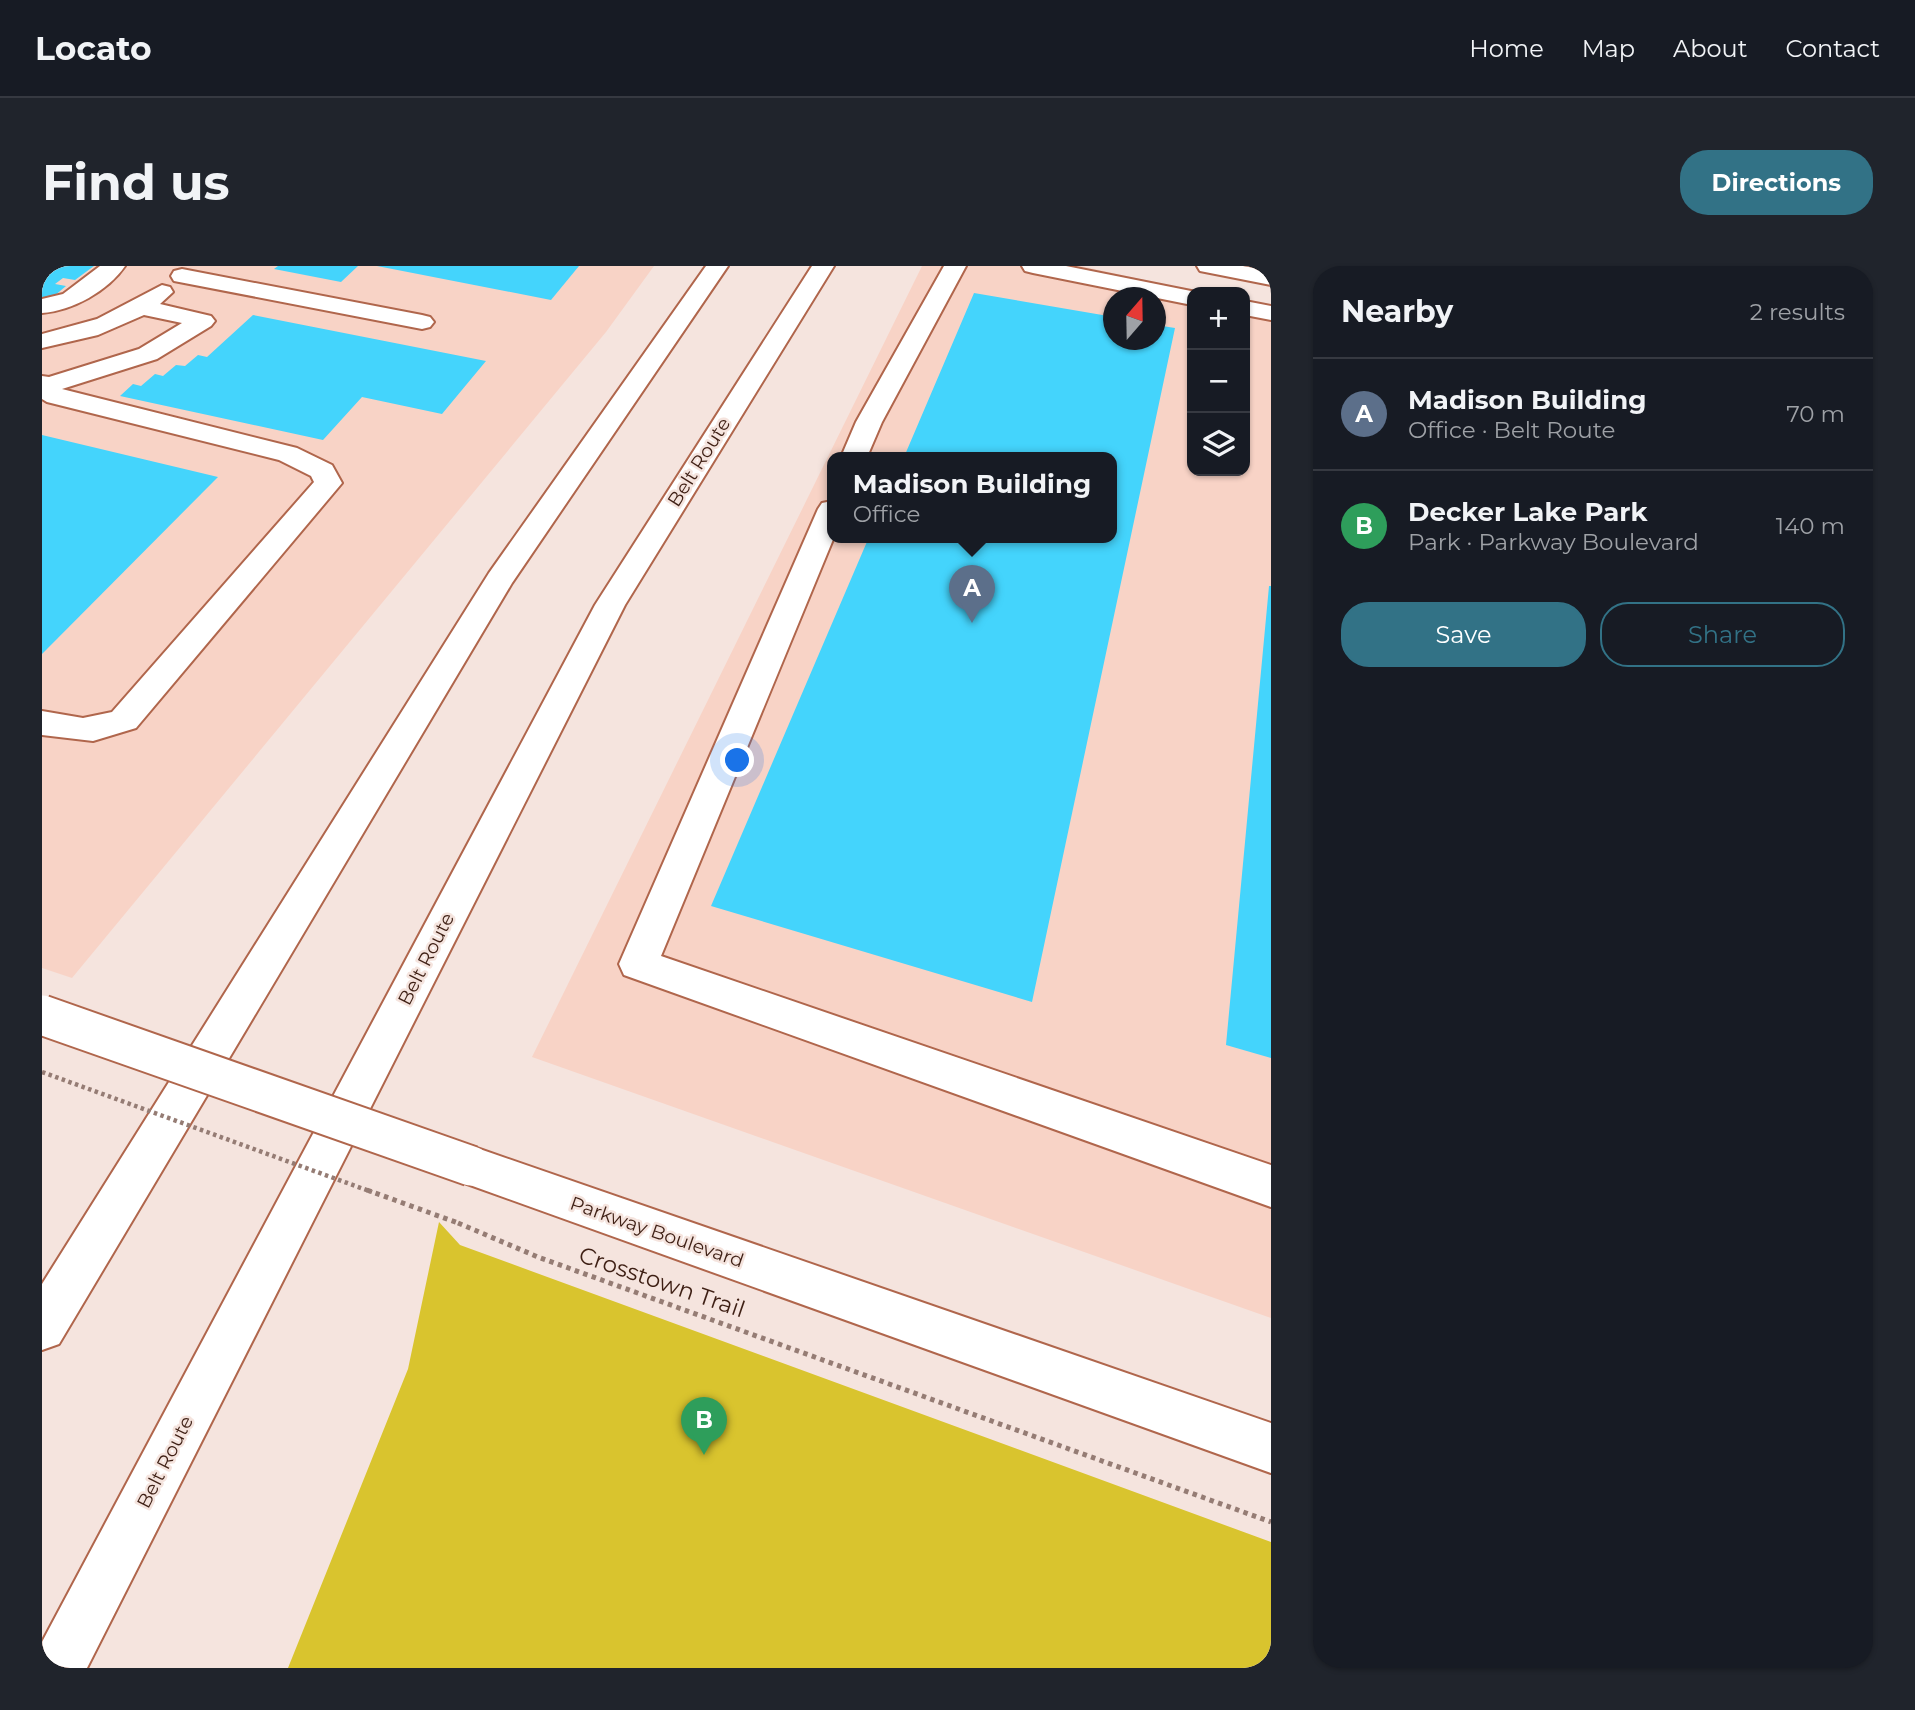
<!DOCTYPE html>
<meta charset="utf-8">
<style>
:root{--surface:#171b24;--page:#20242c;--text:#f1f3f6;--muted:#9ea1a6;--line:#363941;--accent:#327286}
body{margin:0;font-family:Montserrat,sans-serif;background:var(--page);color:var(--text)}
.controls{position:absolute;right:21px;top:21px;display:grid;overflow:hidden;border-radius:14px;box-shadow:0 2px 5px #0004}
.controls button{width:63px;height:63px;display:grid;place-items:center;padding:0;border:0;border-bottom:2px solid var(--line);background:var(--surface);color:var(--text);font:35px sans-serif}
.compass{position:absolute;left:1061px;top:21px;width:63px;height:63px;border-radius:50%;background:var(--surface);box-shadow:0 2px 5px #0004;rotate:20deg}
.you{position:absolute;left:696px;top:495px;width:24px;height:24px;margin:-18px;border:5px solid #fff;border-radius:50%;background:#1a73e8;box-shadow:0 0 0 10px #1a73e833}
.badge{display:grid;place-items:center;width:46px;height:46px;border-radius:50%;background:var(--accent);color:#fff;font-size:23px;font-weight:700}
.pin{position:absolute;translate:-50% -58px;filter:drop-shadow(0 2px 4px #0008)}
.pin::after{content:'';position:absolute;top:37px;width:24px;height:21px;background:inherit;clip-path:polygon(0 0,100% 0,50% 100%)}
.popup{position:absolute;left:785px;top:186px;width:290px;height:91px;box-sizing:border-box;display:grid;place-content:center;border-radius:14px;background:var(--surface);filter:drop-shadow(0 2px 5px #0005);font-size:23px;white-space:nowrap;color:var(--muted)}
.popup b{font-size:26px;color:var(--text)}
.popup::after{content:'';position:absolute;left:50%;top:100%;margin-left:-14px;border:14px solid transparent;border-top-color:var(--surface)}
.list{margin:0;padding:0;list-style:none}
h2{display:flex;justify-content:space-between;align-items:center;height:91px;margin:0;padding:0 28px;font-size:30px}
h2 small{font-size:23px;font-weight:400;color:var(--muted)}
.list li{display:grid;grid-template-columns:46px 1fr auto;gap:21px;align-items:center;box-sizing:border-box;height:112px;padding:0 28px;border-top:2px solid var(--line)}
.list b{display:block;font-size:26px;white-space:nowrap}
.list p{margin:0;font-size:23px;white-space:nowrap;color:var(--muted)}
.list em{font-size:23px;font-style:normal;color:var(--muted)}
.actions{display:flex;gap:14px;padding:21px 28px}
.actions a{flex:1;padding:16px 0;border:2px solid var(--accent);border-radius:28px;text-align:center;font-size:24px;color:var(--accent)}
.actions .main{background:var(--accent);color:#fff}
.icon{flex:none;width:38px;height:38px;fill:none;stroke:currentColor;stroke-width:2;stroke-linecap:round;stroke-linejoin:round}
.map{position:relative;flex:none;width:1229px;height:1402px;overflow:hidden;border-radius:28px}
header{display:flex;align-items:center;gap:42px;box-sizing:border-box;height:98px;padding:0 35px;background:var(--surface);border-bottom:2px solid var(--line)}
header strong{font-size:33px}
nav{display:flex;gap:38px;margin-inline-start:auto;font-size:24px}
.intro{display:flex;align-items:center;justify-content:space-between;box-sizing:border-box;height:168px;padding:0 42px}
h1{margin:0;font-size:49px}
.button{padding:18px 32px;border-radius:28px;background:var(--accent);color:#fff;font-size:24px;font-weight:700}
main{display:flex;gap:42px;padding:0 42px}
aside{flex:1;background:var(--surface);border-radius:28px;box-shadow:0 2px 5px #0004}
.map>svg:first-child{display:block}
.built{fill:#f8d3c6;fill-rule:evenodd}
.green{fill:#d9c42e}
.building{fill:#44d4fc}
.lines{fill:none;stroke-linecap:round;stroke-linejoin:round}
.minor-casing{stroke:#b0664c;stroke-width:4}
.highway-casing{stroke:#b0664c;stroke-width:4}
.path{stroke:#957c74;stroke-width:5;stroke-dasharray:4.5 4.5;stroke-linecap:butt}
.minor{fill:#fff;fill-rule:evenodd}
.highway{fill:#fff;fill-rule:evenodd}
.minor-bridge-casing{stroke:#b0664c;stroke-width:43;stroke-linecap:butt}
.path-bridge-far1{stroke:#957c74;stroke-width:4.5;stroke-dasharray:3.5 3.5;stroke-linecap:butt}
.path-bridge{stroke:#957c74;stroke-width:5;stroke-dasharray:4.5 4.5;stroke-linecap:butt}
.minor-bridge{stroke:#fff;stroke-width:39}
.labels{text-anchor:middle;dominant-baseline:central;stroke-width:5;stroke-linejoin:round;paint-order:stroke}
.street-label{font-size:19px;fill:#3e1f14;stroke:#f5e4de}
.near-street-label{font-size:23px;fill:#3e1f14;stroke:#f5e4de}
</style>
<header>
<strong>Locato</strong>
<nav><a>Home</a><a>Map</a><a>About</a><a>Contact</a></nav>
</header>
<div class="intro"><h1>Find us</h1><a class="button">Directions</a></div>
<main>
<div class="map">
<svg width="1229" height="1402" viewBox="0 0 1229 1402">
<rect width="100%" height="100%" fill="#f5e4de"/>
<g class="built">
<path d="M0 0H612L564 66 30 712 0 702Z"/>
<path d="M880 0H1039L1157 26H1150V205H1203V36L1229 42V1052L490 791ZM1072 32H1114V74H1072ZM790 191H1070V271H790Z"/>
</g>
<path class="green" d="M397 956 418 979 1229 1276V1402H246L366 1103Z"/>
<g class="building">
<path d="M0 0H52L33 14 21 12 13 18 24 20 11 31 0 33Z"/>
<path d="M236 0H316L299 16 232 3Z"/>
<path d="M335 0H537L509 34Z"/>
<path d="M932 27 1072 51V74H1114V59L1133 62 990 736 669 640 827 271H1070V191H862Z"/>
<path d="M211 49 444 95 400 148 320 131 281 174 78 130 91 118 99 120 113 108 121 110 134 99 143 100 156 89 165 91Z"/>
<path d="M0 169 176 211 0 388Z"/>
<path d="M1227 320H1229V792L1184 779Z"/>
</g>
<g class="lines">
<defs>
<g id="minor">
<path d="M58 0H83C66 25 30 45 0 47V33L21 28Z"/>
<path d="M902 0H924L840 156 825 191H799L814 156Z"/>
<path d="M980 0H1024L1154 26H1150V39L991 7 983 5Z"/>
<path d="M1155 0H1201L1229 5V19L1158 5Z"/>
<path d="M140 3 380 49 388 51 392 56 388 61 380 63 132 15 129 10 132 5Z"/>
<path d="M120 19 128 21 131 26 118 38 169 50 173 55 169 60 115 93 20 123 255 182 290 199 300 217 94 462 51 475 0 469V445L41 452 70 446 272 216 269 210 237 194 5 136 0 133V110L7 111 97 83 140 57 102 49 56 69 0 82V68L55 53Z"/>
<path d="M1203 35 1229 40V54L1203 49Z"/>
<path d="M790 235V271H792L619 690 1229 899V941L582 709 577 698 776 243 780 237Z"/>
<path d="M429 880 1229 1157V1207L414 914 407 900 414 886Z"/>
</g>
<g id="highway">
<path d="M664 0H686L470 317 17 1078 0 1084V1018L447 307Z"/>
<path d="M770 0H792L583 339 45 1402H0V1376L553 339Z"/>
</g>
</defs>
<use href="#minor" class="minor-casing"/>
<use href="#highway" class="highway-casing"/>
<path class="path" d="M416 957 496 991 1229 1256"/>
<use href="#minor" class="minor"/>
<use href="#highway" class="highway"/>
<defs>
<path id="minor-bridge" d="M0 749 429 900"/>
</defs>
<use href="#minor-bridge" class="minor-bridge-casing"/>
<path class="path-bridge-far1" d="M0 806 330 926"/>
<path class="path-bridge" d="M325 924 416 957"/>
<use href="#minor-bridge" class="minor-bridge"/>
</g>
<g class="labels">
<g class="street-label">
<text transform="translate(657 196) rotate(-58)">Belt Route</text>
<text transform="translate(384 693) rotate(-63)">Belt Route</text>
<text transform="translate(615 966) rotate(19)">Parkway Boulevard</text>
<text transform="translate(123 1196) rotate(-63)">Belt Route</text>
</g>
<g class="near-street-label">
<text transform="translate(620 1016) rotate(19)">Crosstown Trail</text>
</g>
</g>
</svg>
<div class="controls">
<button>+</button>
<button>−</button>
<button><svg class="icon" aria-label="layers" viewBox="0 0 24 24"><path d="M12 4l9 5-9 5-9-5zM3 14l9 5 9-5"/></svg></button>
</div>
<svg class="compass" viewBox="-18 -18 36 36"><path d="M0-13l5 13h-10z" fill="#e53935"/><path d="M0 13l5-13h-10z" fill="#9ea1a6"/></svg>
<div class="you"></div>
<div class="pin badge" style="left:930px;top:357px;background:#5c6f8a">A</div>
<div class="popup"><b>Madison Building</b>Office</div>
<div class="pin badge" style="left:662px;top:1189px;background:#2e9e5b">B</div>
</div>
<aside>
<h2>Nearby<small>2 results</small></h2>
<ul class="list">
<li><span class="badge" style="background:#5c6f8a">A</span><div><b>Madison Building</b><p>Office · Belt Route</p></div><em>70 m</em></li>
<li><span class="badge" style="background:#2e9e5b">B</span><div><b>Decker Lake Park</b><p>Park · Parkway Boulevard</p></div><em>140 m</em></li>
</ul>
<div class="actions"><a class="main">Save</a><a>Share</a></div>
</aside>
</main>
